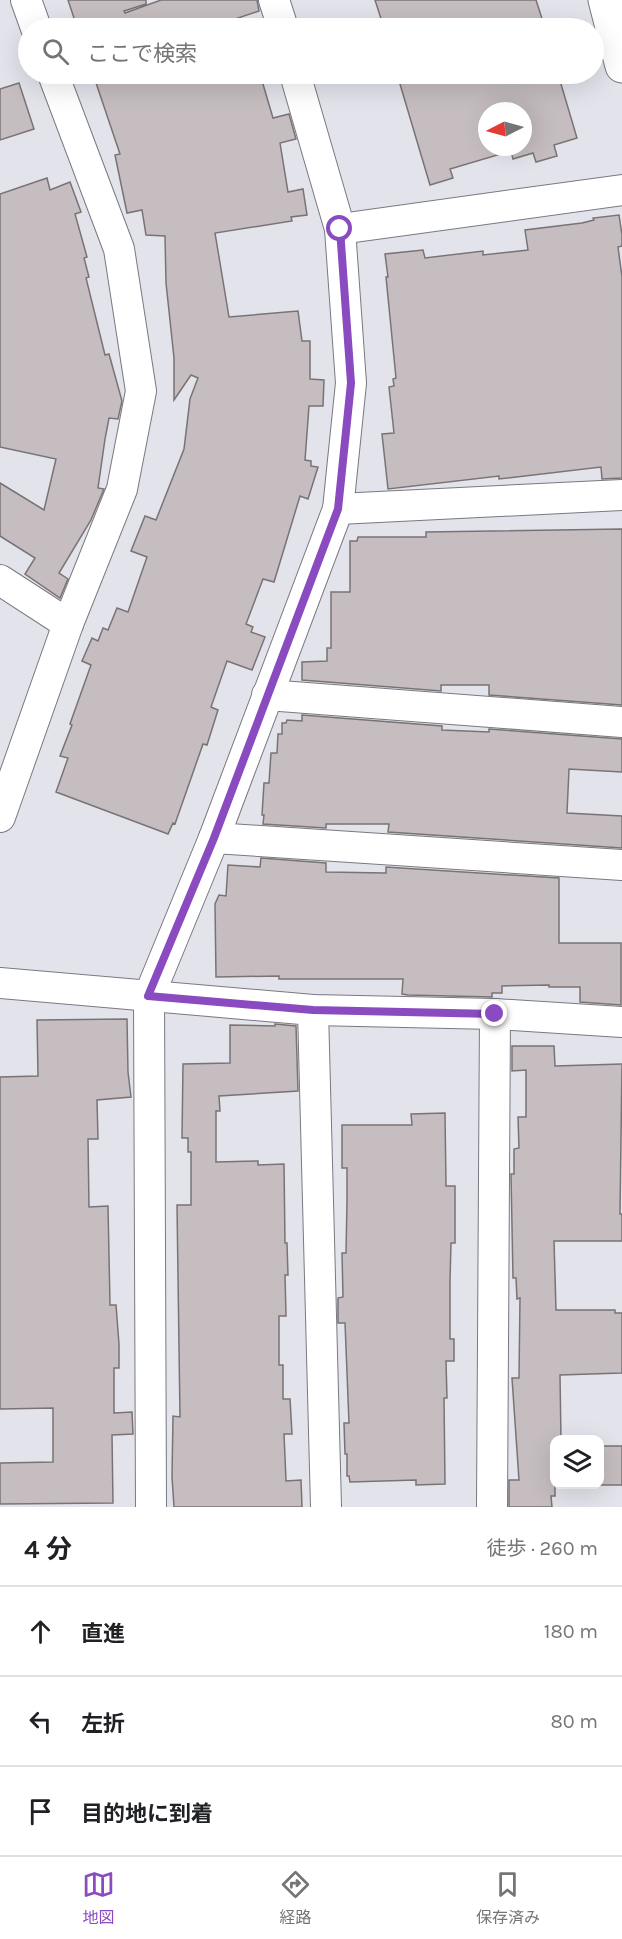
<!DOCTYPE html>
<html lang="ja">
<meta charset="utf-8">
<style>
:root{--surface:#fff;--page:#f6f6f6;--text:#202124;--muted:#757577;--line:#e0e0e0;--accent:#8a4bc0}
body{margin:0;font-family:Karla,"Noto Sans JP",sans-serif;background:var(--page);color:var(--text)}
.controls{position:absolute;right:18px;bottom:18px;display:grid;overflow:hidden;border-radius:12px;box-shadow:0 6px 24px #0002}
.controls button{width:54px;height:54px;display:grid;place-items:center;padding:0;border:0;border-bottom:2px solid var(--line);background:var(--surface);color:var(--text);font:30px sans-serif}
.compass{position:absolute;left:478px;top:102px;width:54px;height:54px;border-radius:50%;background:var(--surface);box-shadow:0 6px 24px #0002;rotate:264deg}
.stop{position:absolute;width:18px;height:18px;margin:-14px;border:4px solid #8a4bc0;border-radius:50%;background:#fff}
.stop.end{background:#8a4bc0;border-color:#fff;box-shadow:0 2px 6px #0008}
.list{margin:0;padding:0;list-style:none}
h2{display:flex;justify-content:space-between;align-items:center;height:78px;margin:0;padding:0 24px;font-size:26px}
h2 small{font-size:20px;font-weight:400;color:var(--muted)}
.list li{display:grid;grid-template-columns:39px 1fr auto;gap:18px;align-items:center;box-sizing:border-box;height:90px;padding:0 24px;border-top:2px solid var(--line)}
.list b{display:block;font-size:22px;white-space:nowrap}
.list em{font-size:20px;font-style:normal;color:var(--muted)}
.icon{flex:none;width:33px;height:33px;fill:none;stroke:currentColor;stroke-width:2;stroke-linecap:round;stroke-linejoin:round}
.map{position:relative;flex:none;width:622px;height:1507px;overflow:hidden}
.search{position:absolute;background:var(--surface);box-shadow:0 6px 24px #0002;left:18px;right:18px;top:18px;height:66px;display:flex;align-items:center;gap:15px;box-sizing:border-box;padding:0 21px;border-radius:33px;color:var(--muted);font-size:22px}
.sheet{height:348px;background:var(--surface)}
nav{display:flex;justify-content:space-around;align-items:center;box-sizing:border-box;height:84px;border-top:2px solid var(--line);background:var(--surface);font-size:16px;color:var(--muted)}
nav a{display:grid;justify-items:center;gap:3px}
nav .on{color:var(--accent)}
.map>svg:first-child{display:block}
.building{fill:#c5bdc0;stroke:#7a7376;stroke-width:1.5;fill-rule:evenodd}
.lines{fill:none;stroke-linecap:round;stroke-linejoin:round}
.street-casing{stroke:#797a81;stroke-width:32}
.secondary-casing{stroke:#797a81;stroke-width:35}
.street{stroke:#fff;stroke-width:30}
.secondary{stroke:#fff;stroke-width:33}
.route{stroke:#8a4bc0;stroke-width:8}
</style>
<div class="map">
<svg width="622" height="1507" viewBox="0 0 622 1507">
<rect width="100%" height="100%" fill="#e2e3eb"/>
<g class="building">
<path d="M68 0H146V4L124 11 125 13 161 0H257L259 11 208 28H91L90 26 99 22 98 20 77 27Z"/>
<path d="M375 0H536L545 28H384Z"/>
<path d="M93 74H260L273 118 289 114 296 139 280 143 288 192 303 189 307 215 291 217 292 221 215 233 229 317 298 311 302 341H310V379L324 380 323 406H309L305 460 311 461V466L318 467 308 499 300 496 274 582 263 579 246 624 253 627 251 632 265 637 252 670 227 661 211 707 218 710 207 745 203 744 175 824 173 823 168 834 56 792 68 758 60 756 72 725 70 724 91 665 82 661 92 638 98 641 103 628 108 630 117 608 128 612 147 557 131 551 145 516 156 520 184 449 190 399 198 378 191 375 174 400V358L166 283 165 236 146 235 142 210 127 213 115 155 120 154Z"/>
<path d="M397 74H558L577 138 554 145 557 156 536 162 533 153 513 159 511 151 450 169 453 178 430 185ZM487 111H523V147H487Z"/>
<path d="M19 83 34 129 0 140V89Z"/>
<path d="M47 178 50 190 70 182 81 212 75 214 87 257 84 258 89 277 86 278 105 355 109 354 122 401 118 419 109 418 105 439 98 488 104 489 91 520 59 573 68 579 60 598 25 574 35 558 0 536V483L44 510 56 459 0 447V194Z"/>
<path d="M619 215 622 235V246L618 247 622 277V478L602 479 601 467 499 479V476L388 489 382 434 394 433 389 387 394 386 393 379 396 378 386 277H388L385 254 423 250 425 258 483 251V255L528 250 525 230 582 223 594 220 593 218Z"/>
<path d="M622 529V705L489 695V685H441V691L302 680V662L327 661V648H331V592H350V541H357L358 537H426V532Z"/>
<path d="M302 715 442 726V730L489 732V729L622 739V772L569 769 567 813 622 816V848L388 832 389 824H326V828L263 824 264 815H262L264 783H269L271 753H277L278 734H282V723H286L287 720 302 721Z"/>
<path d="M261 858 326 863V872L386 873V867L559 878V943H621V1005L580 1002V987H549V985L502 986V993H492V997L408 995 402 994 403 979H279V976L216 977 215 904 219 895 226 896 228 865 260 867Z"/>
<path d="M127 1019 128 1072 131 1097 97 1100 98 1139H88L89 1207 108 1206 110 1305H116L119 1344V1368H114V1413L132 1412 133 1434 112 1435 113 1503 0 1504V1463L53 1462V1408L0 1409V1077L38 1076 37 1020Z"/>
<path d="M275 1024 296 1026 298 1091 219 1096 220 1111H216V1162L258 1161V1165L284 1164 285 1243H287L288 1275H285L286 1316H279V1365H283V1399H290L292 1434H284L286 1481 301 1480 302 1507H174L172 1477 173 1416 180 1417 177 1205H191V1152H188V1138H182L183 1064 230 1063V1025L275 1026Z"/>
<path d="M512 1046H554L555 1066 622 1064 620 1214H622V1241H554L556 1310H615V1313H622V1373L560 1375 561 1440H555V1496H551L552 1507H509V1480H519L512 1378H519L520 1298 517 1299 516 1278H513L511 1174H514V1149L519 1148 518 1117H526V1070L512 1071Z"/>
<path d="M445 1113 446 1186H455V1243H451L450 1281V1339H454V1361H446L447 1398H444L445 1484 416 1485V1480L350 1482 349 1476H347V1454H345L344 1423H349L345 1323H338V1298L343 1297 342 1253H346L347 1201V1168H342V1125H412L411 1114Z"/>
<rect x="600" y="1446" width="22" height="39"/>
</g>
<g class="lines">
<defs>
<g id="street">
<path d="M26 0 36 28"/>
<path d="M274 0 283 28"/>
<path d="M340 229 622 190"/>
<path d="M338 509 622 495"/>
<path d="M0 580 68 624"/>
<path d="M267 695 622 722"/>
<path d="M0 817 68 624 122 489 141 391 119 249 53 74"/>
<path d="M214 838 622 865"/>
<path d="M0 983 313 1010 495 1014 622 1022"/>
<path d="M313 1010 326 1507"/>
<path d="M151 1507 149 996 214 838 338 509 351 383 340 229 295 74"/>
<path d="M492 1507 495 1014"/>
</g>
<path id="secondary" d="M605 0 622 66"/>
</defs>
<use href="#street" class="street-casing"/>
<use href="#secondary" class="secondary-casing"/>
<use href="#street" class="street"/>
<use href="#secondary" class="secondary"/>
</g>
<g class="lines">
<path class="route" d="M340 229 351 383 338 509 214 838 148 996 313 1010 495 1014"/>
</g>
</svg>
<div class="controls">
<button><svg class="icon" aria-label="layers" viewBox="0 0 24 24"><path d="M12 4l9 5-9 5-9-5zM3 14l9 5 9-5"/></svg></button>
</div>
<svg class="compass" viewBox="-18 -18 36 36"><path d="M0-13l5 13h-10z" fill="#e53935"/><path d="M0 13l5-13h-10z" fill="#757577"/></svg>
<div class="stop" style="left:340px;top:229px"></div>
<div class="stop end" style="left:495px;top:1014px"></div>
<div class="search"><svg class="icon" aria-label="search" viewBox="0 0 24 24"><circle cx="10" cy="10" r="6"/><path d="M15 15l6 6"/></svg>ここで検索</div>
</div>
<section class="sheet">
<h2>4 分<small>徒歩 · 260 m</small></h2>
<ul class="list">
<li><svg class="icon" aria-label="ahead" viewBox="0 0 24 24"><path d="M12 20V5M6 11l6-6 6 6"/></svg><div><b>直進</b></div><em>180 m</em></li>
<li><svg class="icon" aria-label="left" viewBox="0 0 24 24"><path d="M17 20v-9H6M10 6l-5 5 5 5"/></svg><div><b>左折</b></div><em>80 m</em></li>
<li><svg class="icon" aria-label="arrive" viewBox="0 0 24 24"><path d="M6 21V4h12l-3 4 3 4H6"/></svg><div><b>目的地に到着</b></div></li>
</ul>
</section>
<nav>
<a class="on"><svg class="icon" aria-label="map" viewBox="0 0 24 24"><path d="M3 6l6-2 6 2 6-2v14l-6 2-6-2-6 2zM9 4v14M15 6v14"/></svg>地図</a>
<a><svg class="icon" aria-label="directions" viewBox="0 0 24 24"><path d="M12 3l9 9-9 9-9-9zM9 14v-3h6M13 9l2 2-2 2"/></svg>経路</a>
<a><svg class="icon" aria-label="saved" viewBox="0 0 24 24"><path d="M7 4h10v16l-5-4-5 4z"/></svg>保存済み</a>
</nav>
